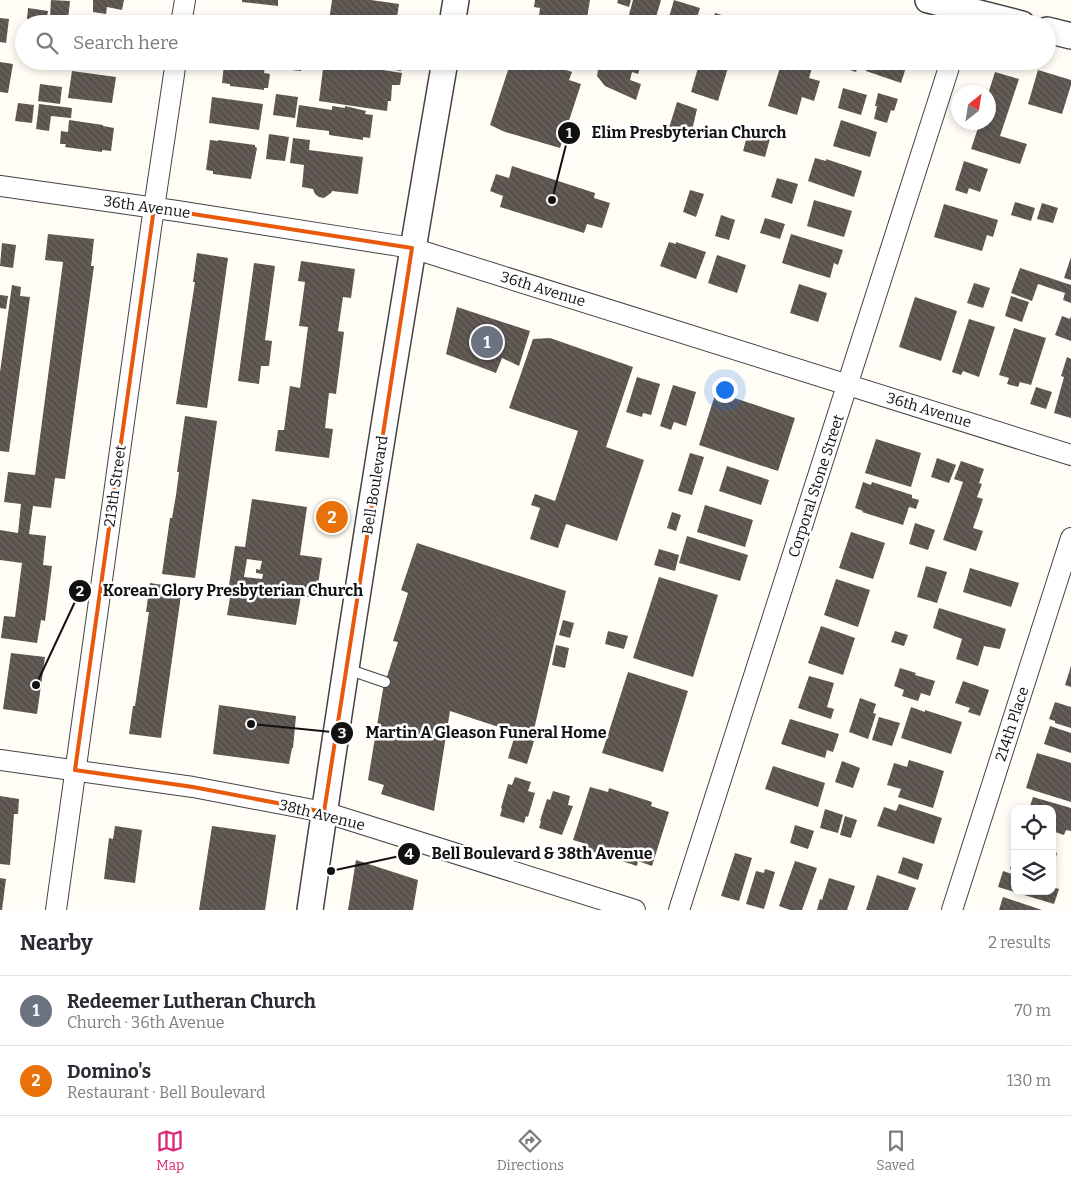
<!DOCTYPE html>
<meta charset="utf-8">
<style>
:root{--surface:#fff;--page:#f7f7f7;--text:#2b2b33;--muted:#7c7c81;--line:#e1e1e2;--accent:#db2777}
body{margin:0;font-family:Bitter,serif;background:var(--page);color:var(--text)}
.controls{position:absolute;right:15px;bottom:15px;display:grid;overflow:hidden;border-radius:10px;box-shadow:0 2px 8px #0003}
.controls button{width:45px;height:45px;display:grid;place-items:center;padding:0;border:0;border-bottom:1px solid var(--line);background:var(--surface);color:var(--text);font:25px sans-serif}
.compass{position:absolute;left:951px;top:85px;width:45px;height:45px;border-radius:50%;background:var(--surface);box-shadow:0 2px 8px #0003;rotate:30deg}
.you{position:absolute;left:724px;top:389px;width:18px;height:18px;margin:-12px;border:4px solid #fff;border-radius:50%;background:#1a73e8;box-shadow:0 0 0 8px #1a73e833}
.badge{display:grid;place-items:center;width:32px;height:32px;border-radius:50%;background:var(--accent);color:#fff;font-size:16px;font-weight:700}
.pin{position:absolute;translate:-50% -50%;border:2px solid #fff;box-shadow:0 1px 5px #0006}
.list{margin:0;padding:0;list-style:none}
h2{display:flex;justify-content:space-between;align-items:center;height:65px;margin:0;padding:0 20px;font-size:21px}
h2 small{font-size:16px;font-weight:400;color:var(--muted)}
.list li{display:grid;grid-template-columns:32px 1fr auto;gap:15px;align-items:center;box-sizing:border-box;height:70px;padding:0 20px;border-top:1px solid var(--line)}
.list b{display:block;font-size:19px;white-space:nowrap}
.list p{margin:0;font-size:16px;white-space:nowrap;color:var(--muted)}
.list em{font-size:16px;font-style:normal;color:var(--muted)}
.icon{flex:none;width:28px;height:28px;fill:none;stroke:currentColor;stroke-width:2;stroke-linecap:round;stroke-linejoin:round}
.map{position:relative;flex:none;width:1071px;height:910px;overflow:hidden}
.search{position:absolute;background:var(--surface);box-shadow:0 2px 8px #0003;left:15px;right:15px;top:15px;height:55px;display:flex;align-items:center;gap:12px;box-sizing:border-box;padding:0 18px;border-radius:28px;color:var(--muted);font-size:19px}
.sheet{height:205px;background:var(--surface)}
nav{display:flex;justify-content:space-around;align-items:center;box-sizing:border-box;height:70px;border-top:1px solid var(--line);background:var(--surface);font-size:14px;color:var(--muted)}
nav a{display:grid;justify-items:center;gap:2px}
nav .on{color:var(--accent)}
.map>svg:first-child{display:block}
.building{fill:url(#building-back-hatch);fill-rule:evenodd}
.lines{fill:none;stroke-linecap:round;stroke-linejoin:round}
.service-casing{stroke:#444;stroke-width:12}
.minor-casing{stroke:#444;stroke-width:22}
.tertiary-casing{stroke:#444;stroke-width:28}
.service{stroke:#fff;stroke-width:10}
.minor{stroke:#fff;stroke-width:20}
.tertiary{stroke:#fff;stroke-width:25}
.marked{fill:none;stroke:#e8590c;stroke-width:4;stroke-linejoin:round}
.labels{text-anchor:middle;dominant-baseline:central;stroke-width:5;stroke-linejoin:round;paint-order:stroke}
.street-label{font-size:15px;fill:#111;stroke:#fff}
.leader{fill:none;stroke:#111;stroke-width:2}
.callout-dot{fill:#111;stroke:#fff;stroke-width:2}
.mark-label{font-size:15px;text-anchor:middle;font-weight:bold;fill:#fff}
.callout-label{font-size:16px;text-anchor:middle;font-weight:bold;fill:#111;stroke:#fff;stroke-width:5;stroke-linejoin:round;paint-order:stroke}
</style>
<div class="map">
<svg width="1071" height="910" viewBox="0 0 1071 910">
<defs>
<pattern id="building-back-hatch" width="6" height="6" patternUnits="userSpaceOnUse" patternTransform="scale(1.25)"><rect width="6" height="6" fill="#5a524d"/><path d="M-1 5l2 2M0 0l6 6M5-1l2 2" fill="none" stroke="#6d6662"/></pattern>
</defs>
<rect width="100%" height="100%" fill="#fffdf5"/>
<g class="building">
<path d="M51 0 70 1 68 19 50 17Z"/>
<path d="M93 0H124L122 10 107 7 106 14 93 12Z"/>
<path d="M242 0H278V6L242 2Z"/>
<path d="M332 0H371L399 4 396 24H341L329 21Z"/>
<path d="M535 0H590L586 24H538L540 8 534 7Z"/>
<path d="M618 0H631L629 7 617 3Z"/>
<path d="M633 0H661L654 24 627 22Z"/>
<path d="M674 0 700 8 695 24H667Z"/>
<path d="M28 8 48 11 46 21 27 19Z"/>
<path d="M715 13 743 21 742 24H712Z"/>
<path d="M289 17 309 19 308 24H288Z"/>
<path d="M0 18 9 19 6 43 0 42Z"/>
<path d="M235 18 266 23V24H234Z"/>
<path d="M231 61 265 65 264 73 270 74 268 88H264V90L230 86V84L222 83 224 65 231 66Z"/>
<path d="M283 61H302L301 71 282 69Z"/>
<path d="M324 61 402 73 400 85H392L391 101H388L387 111 319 101Z"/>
<path d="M338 61H403L401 71Z"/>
<path d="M511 61H539L572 72 569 80 581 84 560 148 505 132 490 125Z"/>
<path d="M593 61H633L641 64 638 74 632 72 630 80 641 84 636 100 605 86 597 76 598 70 591 68Z"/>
<path d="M700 61H730L718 101 691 92Z"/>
<path d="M782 61H814L809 78 820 81 814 101 802 97 797 115 768 106Z"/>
<path d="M823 61H860L856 72Z"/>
<path d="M870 61H908L901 83 866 71Z"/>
<path d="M0 62 13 64 8 93 0 92Z"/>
<path d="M1038 70 1071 80V85L1062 114 1028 104Z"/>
<path d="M72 71 116 77 112 103 68 98Z"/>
<path d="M995 72 1019 79 1000 136 1027 144 1020 164 971 149 980 122H988V94Z"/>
<path d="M40 84 62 87 60 104 38 101Z"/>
<path d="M843 88 867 95 861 115 838 108Z"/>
<path d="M878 93 898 99 894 111 891 110 887 123 874 119 877 106H875Z"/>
<path d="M276 94 298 97 295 118 273 115Z"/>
<path d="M212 97 263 104 259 130 209 123Z"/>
<path d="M677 102 697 109 691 135 669 128Z"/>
<path d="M18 103 34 105 32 123 15 121Z"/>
<path d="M39 104 72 108 71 118 51 116 49 131 36 129Z"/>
<path d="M299 105 332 110V106L345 108V106L366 111 365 114 373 115 370 138 363 137V140L329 135V131L296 127Z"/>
<path d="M69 120 103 125V126L114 128 111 151 102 150V152L65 147 66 144H60L61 131 68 132Z"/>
<path d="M841 120 877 132 870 157 833 146Z"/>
<path d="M749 129 771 135 765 157 743 151Z"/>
<path d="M269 134 289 137 285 161 266 159Z"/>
<path d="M293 138 310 140 309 150 363 157 358 194 332 191 331 193 324 198 319 197 315 194 313 189 302 187 304 165 290 163Z"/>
<path d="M210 140 218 141V140L255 145V147L257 148 251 179 213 174V171L206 170Z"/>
<path d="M815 158 826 161V159L862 171 854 197 808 181Z"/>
<path d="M964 161 988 169 980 192 969 188 967 194 955 190Z"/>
<path d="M512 166 595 193 594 198 610 203 602 228 587 224 584 233 500 207 503 196 490 191 496 174 509 178Z"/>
<path d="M777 178 798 184 792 204 771 197Z"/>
<path d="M690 190 704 194 696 217 683 212Z"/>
<path d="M814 200 852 211 844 237 807 226Z"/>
<path d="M1015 202 1035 208 1031 221 1011 215Z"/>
<path d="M1042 203 1058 208 1053 223 1037 219Z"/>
<path d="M944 204 998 220 993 237 987 235 982 251 934 237Z"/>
<path d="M721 215 735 220 729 240 715 236Z"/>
<path d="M765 218 785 224 780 239 760 233Z"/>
<path d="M48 234 94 239 91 266H94L65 479 55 478 51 508 33 506 29 534 46 536 43 565 52 566 45 621 41 620 37 643 1 638 4 616 15 617 22 563 0 560V530L18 533 21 504 4 502 8 472 35 475 63 262 45 260Z"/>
<path d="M791 234 843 250 838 265 834 263 830 278 782 263Z"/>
<path d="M669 242 676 244V242L706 252 696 279 660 266Z"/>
<path d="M2 243 16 245 13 268 0 266Z"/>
<path d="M197 253 228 258 207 408 176 404 195 282H193Z"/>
<path d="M717 255 746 265 737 293 708 283Z"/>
<path d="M1071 257V280L1064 278Z"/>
<path d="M301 261 355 269 351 298 343 297 338 331 344 332 336 394 329 393 325 428 333 429 329 458 275 451 278 430H284L290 386 300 388 308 327 299 326 305 282 298 281Z"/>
<path d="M254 263 275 266 265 340 272 341 269 366H261L259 384 238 381Z"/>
<path d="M1020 268 1071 285V303L1063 300 1065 293 1038 284 1032 301 1011 293Z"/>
<path d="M974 283 990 288 983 308 967 303Z"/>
<path d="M799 284 827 293 818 322 790 313Z"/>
<path d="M12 285 21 287 20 296 30 297 9 452 0 451V372Z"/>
<path d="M0 295 8 296 6 309 0 308Z"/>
<path d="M1011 296 1029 302 1022 322 1005 316Z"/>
<path d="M915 297 957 311 941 361 899 347Z"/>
<path d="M457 307 530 331 519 366 502 358 496 373 446 354Z"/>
<path d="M1062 316 1070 319 1071 316V341L1055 335Z"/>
<path d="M969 319 995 327 979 377 963 371 961 375 952 372Z"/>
<path d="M1014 328 1046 338 1031 385 1020 382 1018 387 1007 384 1009 378 999 375Z"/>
<path d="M550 338 633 367 606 447 644 460 617 541 566 524 558 548 530 539 540 508 531 505 535 494 555 501 578 431 509 408 533 339Z"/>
<path d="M1067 357 1071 359V418L1054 413 1064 377 1061 376Z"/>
<path d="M637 377 660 384 651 415 643 413 642 417 626 412Z"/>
<path d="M673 385 696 392 686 426 674 422 671 430 660 426Z"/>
<path d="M1036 387 1052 392 1046 409 1030 404Z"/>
<path d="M716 392 795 418 778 471 699 445Z"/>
<path d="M185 416 217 421 195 578 162 574 170 518H172L176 495 179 472H177Z"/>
<path d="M876 439 921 453 911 487 865 473Z"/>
<path d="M690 453 704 457 692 495 678 491Z"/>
<path d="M937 458 956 465 949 483 931 477Z"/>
<path d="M961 461 984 469 979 483 982 484 977 497 983 499 973 528 983 531 976 551 943 540 963 482 954 479Z"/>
<path d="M727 466 769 480 761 505 719 491Z"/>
<path d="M863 482 871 485 872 482 912 495V498L919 500 916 509 909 507 903 525 862 512 863 511 855 508Z"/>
<path d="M252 499 307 507 300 555 322 558 316 598 301 596 296 625 227 615 232 586 229 585 235 546 245 547ZM247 559 262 561 260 570 256 569V573L263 574 262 579 244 577Z"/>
<path d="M705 505 753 520 745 547 697 532Z"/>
<path d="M672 512 681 515 676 531 667 528Z"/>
<path d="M915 523 935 530 928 550 909 544Z"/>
<path d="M851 532 885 543 873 579 839 568Z"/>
<path d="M687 536 748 555 740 581 679 563Z"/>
<path d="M417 543 566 591 532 738 450 711 434 811 381 794 384 785 368 780 383 689 398 642 393 641 408 593 401 590Z"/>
<path d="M659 549 679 555 675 571 654 565Z"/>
<path d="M926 566 947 572 937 603 917 597Z"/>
<path d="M970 568 1019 583 1011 607 963 592Z"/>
<path d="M659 577 718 595 693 677 633 658Z"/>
<path d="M836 579 870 590 858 627 824 615Z"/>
<path d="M150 583 182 588 161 738 129 734 133 706H135L149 612H146Z"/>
<path d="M939 608 1006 629 1000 649 984 646 978 666 956 659 962 639 933 628Z"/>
<path d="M563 620 574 623 570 638 559 635Z"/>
<path d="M821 626 855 638 843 675 808 663Z"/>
<path d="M608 631 628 636 624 649 605 644Z"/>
<path d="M895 631 908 635 904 646 891 642Z"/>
<path d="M556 645 569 648 565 668 552 665Z"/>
<path d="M11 653 45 657 37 714 3 709Z"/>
<path d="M1071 666V687L1065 685Z"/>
<path d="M900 668 916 673 915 675 935 681 930 696 921 693 918 701 902 696 904 690 894 686Z"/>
<path d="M628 672 688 691 663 772 602 753Z"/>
<path d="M809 676 834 683 827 707 834 709 831 719 798 708Z"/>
<path d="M963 681 989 690 980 716 968 712 970 708 955 703Z"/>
<path d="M860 698 876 704 873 713 876 714 868 739 849 732Z"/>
<path d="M1055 702 1071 707V728L1055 723V721L1049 719Z"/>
<path d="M219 705 296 716 293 748H292L289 764 213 754Z"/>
<path d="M911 707 925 712V710L962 722 951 754 901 738Z"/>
<path d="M879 717 900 723 892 746 872 740Z"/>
<path d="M790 719 839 734 833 752 827 750 825 758 781 744Z"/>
<path d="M1050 726 1071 733V753L1044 744Z"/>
<path d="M515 735 534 741 527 764 508 758Z"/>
<path d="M1037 753 1071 763V802L1026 788Z"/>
<path d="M909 760 944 771 933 808 898 797 901 789 887 785 894 763 907 767Z"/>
<path d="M842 761 860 768 853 788 835 782Z"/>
<path d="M773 766 825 783 818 807 765 789Z"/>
<path d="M515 777 531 782 528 791 535 793 528 817 526 816 524 823 500 816 502 809 501 808 508 784 512 785Z"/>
<path d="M590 787 608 792 609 788 652 802 651 806 669 812 652 866 638 861 637 866 585 849 586 844 573 840Z"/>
<path d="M553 791 570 796 568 805 573 806 562 835 539 828 541 821H540L547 799 550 800Z"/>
<path d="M0 796 19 799 18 814H14L10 865 0 864Z"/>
<path d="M1033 797 1071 808V831L1066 830 1064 835 1052 831V809H1029Z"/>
<path d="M899 804 942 818 934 844 877 826 884 807 896 811Z"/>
<path d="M825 809 843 815 838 833 820 828Z"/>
<path d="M845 816 857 820 851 838 840 835Z"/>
<path d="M795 825 814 831 808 849 790 843Z"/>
<path d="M115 826 142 830 135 883 104 879 109 838 113 839Z"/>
<path d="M212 826 276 835 265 910H199Z"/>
<path d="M1052 851 1057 853 1053 869H1052Z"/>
<path d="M735 853 752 858 739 901 721 896Z"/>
<path d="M1014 853H1015V870L1010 869Z"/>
<path d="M903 857 923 864 918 880 898 873Z"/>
<path d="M356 860 418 880 413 910H348Z"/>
<path d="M795 861 817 868 802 910H790L779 906Z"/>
<path d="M765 869 775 872 764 909 746 904 756 871 764 873Z"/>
<path d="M1003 871 1015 875V891H1052V887L1059 889 1054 904 998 887Z"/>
<path d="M877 875 916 888 908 910H866Z"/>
<path d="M0 878 6 879 2 910H0Z"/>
<path d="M829 878 855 886 847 910H817L820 899 822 900Z"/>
<path d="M1003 897 1042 910H999Z"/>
</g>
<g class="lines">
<defs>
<path id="service" d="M347 669 385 682"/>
<g id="minor">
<path d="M181 24 185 0"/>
<path d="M0 186 177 211 412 248 1071 455"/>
<path d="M0 760 193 787 324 812 635 910"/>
<path d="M56 910 151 228 176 61"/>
<path d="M679 910 951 61"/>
<path d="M952 910 1071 538"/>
</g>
<g id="tertiary">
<path d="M928 0 1022 24"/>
<path d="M452 24 456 0"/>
<path d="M1047 30 1071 36"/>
<path d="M310 910C351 627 396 343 445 61"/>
</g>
</defs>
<use href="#service" class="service-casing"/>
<use href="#minor" class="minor-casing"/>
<use href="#tertiary" class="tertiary-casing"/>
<use href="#service" class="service"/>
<use href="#minor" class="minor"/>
<use href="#tertiary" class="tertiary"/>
</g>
<path class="marked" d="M154 208 412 248 324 812 193 787 75 770Z"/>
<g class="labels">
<g class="street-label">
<text transform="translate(147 207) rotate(8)">36th Avenue</text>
<text transform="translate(543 289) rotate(17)">36th Avenue</text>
<text transform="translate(929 410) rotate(17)">36th Avenue</text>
<text transform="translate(375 485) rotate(-81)">Bell Boulevard</text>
<text transform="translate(115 486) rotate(-82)">213th Street</text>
<text transform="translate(816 486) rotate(-72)">Corporal Stone Street</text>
<text transform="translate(1012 724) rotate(-72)">214th Place</text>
<text transform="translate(322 815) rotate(14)">38th Avenue</text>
</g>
</g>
<path class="leader" d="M552 200L569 133M36 685L80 591M251 724L342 733M331 871L409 854"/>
<g class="callout-dot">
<circle cx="552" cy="200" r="5"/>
<circle cx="36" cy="685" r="5"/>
<circle cx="251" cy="724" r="5"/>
<circle cx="331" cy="871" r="5"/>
<circle cx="569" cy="133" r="12"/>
<circle cx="80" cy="591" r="12"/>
<circle cx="342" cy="733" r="12"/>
<circle cx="409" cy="854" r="12"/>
</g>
<g class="mark-label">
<text x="569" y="138">1</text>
<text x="80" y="596">2</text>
<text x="342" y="738">3</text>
<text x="409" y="859">4</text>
</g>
<g class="callout-label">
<text x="689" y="138">Elim Presbyterian Church</text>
<text x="233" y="596">Korean Glory Presbyterian Church</text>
<text x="486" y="738">Martin A Gleason Funeral Home</text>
<text x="542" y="859">Bell Boulevard &amp; 38th Avenue</text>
</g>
</svg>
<div class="controls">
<button><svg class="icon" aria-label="locate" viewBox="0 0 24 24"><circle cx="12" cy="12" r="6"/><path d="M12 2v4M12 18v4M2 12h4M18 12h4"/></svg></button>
<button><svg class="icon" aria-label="layers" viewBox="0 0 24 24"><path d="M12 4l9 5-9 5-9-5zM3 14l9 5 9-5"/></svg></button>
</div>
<svg class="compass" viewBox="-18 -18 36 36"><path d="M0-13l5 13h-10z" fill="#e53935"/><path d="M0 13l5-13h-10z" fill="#7c7c81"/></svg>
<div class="you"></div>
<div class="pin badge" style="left:487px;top:342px;background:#6b7280">1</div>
<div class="pin badge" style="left:332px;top:517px;background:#e8710a">2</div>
<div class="search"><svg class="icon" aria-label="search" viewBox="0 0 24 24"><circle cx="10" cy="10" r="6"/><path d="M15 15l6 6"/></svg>Search here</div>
</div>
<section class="sheet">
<h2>Nearby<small>2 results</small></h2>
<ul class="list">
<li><span class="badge" style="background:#6b7280">1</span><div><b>Redeemer Lutheran Church</b><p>Church · 36th Avenue</p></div><em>70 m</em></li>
<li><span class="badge" style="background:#e8710a">2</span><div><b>Domino's</b><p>Restaurant · Bell Boulevard</p></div><em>130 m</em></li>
</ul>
</section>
<nav>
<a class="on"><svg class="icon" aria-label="map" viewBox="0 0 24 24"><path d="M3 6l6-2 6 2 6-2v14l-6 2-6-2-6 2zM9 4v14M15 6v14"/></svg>Map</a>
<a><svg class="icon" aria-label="directions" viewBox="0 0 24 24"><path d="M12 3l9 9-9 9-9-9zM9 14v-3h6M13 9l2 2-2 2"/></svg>Directions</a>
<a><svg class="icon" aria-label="saved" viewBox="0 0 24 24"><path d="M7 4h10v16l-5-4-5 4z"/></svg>Saved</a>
</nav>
